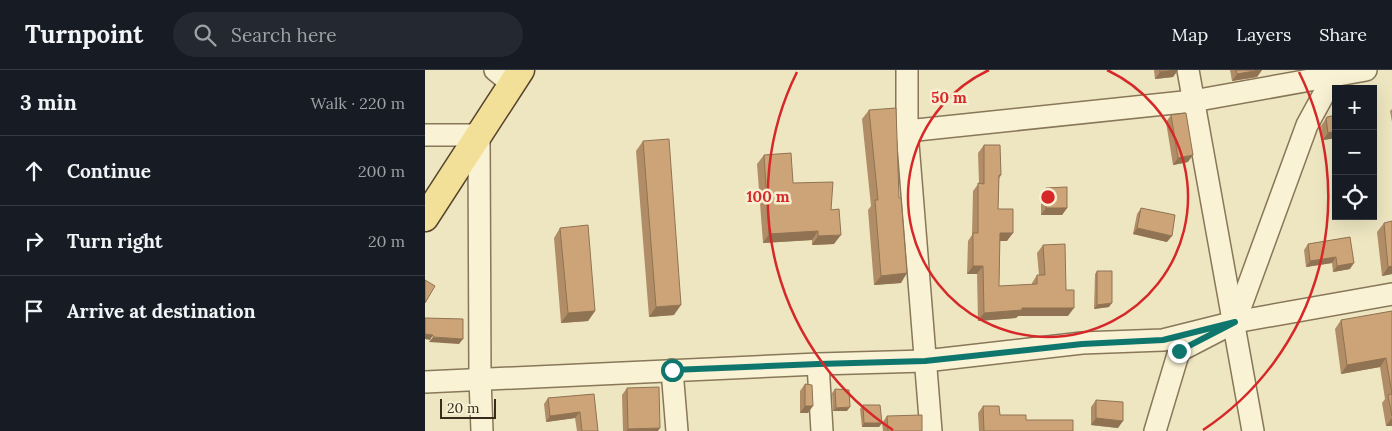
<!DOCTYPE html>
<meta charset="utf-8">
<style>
:root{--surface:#171b24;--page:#242831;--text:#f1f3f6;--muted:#9ea1a6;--line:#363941}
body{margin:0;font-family:Lora,serif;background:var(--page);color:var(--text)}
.controls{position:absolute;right:15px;top:15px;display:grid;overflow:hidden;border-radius:0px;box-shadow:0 5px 20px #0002}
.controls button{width:45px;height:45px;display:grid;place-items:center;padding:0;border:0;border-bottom:1px solid var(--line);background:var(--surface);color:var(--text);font:25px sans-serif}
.scale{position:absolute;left:15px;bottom:12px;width:56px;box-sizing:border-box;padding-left:5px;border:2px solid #382d1d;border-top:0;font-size:14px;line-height:18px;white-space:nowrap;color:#382d1d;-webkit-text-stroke:4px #f6efd1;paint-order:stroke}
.stop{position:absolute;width:15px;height:15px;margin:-11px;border:4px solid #0f766e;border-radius:50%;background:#fff}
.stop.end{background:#0f766e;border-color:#fff;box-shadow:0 1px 5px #0008}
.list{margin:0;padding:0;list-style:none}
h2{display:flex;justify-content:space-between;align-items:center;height:65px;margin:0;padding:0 20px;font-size:21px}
h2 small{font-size:16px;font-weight:400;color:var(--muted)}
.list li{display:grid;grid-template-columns:32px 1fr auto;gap:15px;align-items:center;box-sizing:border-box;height:70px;padding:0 20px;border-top:1px solid var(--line)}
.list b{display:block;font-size:19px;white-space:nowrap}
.list em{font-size:16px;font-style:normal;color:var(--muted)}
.icon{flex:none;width:28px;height:28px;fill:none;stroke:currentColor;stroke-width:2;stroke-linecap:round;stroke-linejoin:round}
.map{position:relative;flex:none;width:967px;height:361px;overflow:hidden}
header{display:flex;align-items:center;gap:30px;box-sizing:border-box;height:70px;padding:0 25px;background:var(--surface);border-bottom:1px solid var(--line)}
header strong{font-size:24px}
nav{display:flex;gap:28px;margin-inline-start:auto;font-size:18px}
.search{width:350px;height:45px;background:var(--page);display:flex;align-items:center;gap:12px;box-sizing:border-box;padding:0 18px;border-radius:28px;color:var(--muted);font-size:19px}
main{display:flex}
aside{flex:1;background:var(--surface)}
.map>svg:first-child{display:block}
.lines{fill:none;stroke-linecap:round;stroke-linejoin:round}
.minor-casing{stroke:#887759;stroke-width:24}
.major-casing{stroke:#56442d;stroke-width:29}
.minor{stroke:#f9f2d4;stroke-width:21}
.major{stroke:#f2e098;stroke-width:26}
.wall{fill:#b08d66}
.shaded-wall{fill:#907353}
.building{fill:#cda477;stroke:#907353}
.route{stroke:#0f766e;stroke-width:6}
.ring{fill:none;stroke:#d62828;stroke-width:2.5}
.centre{fill:#d62828;stroke:#f6efd1;stroke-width:2.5}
.ring-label{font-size:15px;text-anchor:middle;font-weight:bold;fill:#d62828;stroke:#f6efd1;stroke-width:5;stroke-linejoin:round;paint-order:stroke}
</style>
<header>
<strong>Turnpoint</strong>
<div class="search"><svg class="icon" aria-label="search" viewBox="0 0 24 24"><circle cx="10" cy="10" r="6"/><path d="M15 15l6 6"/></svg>Search here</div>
<nav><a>Map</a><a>Layers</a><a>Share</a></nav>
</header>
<main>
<aside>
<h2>3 min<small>Walk · 220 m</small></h2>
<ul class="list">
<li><svg class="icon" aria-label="ahead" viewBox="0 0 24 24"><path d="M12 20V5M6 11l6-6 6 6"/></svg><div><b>Continue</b></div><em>200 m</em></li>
<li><svg class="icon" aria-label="right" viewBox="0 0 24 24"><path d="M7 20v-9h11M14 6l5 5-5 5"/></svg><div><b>Turn right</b></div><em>20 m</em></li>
<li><svg class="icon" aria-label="arrive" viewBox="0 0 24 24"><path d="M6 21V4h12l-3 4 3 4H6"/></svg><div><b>Arrive at destination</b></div></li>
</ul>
</aside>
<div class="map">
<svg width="967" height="361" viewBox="0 0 967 361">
<rect width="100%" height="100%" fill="#eee6c1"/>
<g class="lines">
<defs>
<g id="minor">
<path d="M70 0 87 14"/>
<path d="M482 0V61L506 361"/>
<path d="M763 0 828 361"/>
<path d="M482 61 768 31 941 0"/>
<path d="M0 65H54L55 309 57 361"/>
<path d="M393 294 397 361"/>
<path d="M247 300 252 361"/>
<path d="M0 312 393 294 500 291 657 273 738 270 810 252 967 224"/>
<path d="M730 361 754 281 810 252 882 55 912 0"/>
</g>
<path id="major" d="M0 148 96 0"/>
</defs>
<use href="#minor" class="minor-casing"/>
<use href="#major" class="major-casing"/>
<use href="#minor" class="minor"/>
<use href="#major" class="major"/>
</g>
<g class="wall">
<path d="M729 0H753L748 7 730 9Z"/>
<path d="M805 0H837L832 7 807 11Z"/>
<path d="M967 39V52L965 41Z"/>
<path d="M444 40 476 213 449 215 443 140 446 136 437 49Z"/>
<path d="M746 45 763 92 748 95 741 52Z"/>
<path d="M911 45V68L898 70 896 56 902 47Z"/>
<path d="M218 71 249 245 224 247 211 81Z"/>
<path d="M559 75 576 105 574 109 573 139 582 171H575L574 216 607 215V213L612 205H614L612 183 618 175 641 220 643 246H593L591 248 553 251 552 204H542L543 171 547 165 548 121 554 113 553 83Z"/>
<path d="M339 85 368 113 406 140 409 174 387 175V170L338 173 332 94Z"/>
<path d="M621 118 642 138 637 145H616V125Z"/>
<path d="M716 138 742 172 708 164 712 144Z"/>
<path d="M959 153 967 204 957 206 952 162Z"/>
<path d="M135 158 170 241 163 251 136 253 129 168Z"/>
<path d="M925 167V199L908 202 907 193 881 197 879 180 883 174Z"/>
<path d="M672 201 684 237 669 239 670 204Z"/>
<path d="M967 241V356H961L957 333 960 329 955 297 916 304 910 259 916 250Z"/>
<path d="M380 314 383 343H375V321Z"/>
<path d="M202 318 233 361H198L197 325Z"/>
<path d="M410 319 422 341H408L407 323Z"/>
<path d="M169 324 173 361H152L150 348 121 352 119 334 123 328Z"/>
<path d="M671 330 693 358 666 355V337Z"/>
<path d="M438 335 457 353 454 357H437L435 339Z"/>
<path d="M558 336 575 345 648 361H554L553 343Z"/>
<path d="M462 346 497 361H458L457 353Z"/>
</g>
<g class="shaded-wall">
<path d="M753 0 748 7 730 9 735 2Z"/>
<path d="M837 0 832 7 807 11 812 4Z"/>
<path d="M911 61V68L898 70 903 63Z"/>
<path d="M768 85 763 92 748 95 753 88Z"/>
<path d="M621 138H642L637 145H616Z"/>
<path d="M712 158 747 166 742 172 708 164Z"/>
<path d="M393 161 387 170 338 173 344 164Z"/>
<path d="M575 163H588L582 171H569Z"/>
<path d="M416 165 409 174 387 175 393 166Z"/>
<path d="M911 187 907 193 881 197 885 191Z"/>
<path d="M929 193 925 199 908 202 912 196Z"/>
<path d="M548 196H558L552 204H542Z"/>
<path d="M967 196V204L957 206 963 197Z"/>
<path d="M482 203 476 213 449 215 456 206Z"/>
<path d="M687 233 684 237 669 239 672 235Z"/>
<path d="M256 235 249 245 224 247 231 237Z"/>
<path d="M597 238H649L643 246H593L591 248 553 251 559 243Z"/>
<path d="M170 241 163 251 136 253 143 243Z"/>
<path d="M0 264 8 265 5 270 0 269Z"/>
<path d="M8 267 38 269 34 274 4 272Z"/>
<path d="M961 288 955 297 916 304 922 295Z"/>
<path d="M380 336H388L383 343H375Z"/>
<path d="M425 337 422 341H408L411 338Z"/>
<path d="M155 342 150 348 121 352 125 346Z"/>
<path d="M671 348 698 351 693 358 666 355Z"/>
<path d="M967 348V356H961Z"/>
<path d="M439 353H457L454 357H437Z"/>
<path d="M235 358 233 361H201L203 359Z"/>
</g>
<g class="building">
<path d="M735 0H752L735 2Z"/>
<path d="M811 0H835L812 4Z"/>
<path d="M471 38 474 128H476L482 203 456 206 450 130H453L444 40Z"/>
<path d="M761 43 768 85 753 88 746 45Z"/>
<path d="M911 45V61L903 63 901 48 902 47Z"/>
<path d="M244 69 256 235 231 237 218 71Z"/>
<path d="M559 75H575L576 105H574L573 139H588V163H575L574 216 612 214V205H620L618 175 640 174 641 220H649V238H597V240L559 243 558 196H548V163H553V113L559 114Z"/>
<path d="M366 83 368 113 408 112 406 140 414 139 416 165 393 166V161L344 164 339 85Z"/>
<path d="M642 117V138H621V118Z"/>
<path d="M716 138 750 145 747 166 712 158Z"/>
<path d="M967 151V196L963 197 959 153Z"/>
<path d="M163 155 170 241 143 243 135 158Z"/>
<path d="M925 167 929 193 912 196 911 187 885 191 883 174Z"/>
<path d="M672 201H687V233L672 235Z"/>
<path d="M0 210 10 216 0 233Z"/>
<path d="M967 241V346L963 325 967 324 961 288 922 295 916 250Z"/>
<path d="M0 248 38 249V269L8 267V265L0 264Z"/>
<path d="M380 314 387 315 388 336H380Z"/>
<path d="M234 317 235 358 203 359 202 318Z"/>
<path d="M410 319 424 320 425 337 411 338Z"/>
<path d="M169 324 173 361H157L155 342 125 346 123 328Z"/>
<path d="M671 330 698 332V351L671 348Z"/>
<path d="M438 335H455L457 353H439Z"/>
<path d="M558 336H574L575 345H601V350H648V361H559Z"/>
<path d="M497 345V361H463L462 346Z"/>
</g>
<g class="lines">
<path class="route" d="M247 300 393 294 500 291 657 274 738 270 810 252 754 281"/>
</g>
<g class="ring">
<path d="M682 0A140 140 0 1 1 564 0"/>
<path d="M468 360A280 280 0 0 1 372 2M874 2A280 280 0 0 1 778 360"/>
</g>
<circle cx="623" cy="127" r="8" class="centre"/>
<g class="ring-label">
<text x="524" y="33">50 m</text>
<text x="343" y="132">100 m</text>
</g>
</svg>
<div class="controls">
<button>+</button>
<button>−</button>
<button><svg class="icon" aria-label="locate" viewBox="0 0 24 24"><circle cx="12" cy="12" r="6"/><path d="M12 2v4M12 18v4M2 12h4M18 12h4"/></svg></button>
</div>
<div class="scale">20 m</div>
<div class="stop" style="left:247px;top:300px"></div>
<div class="stop end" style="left:754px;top:281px"></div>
</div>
</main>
